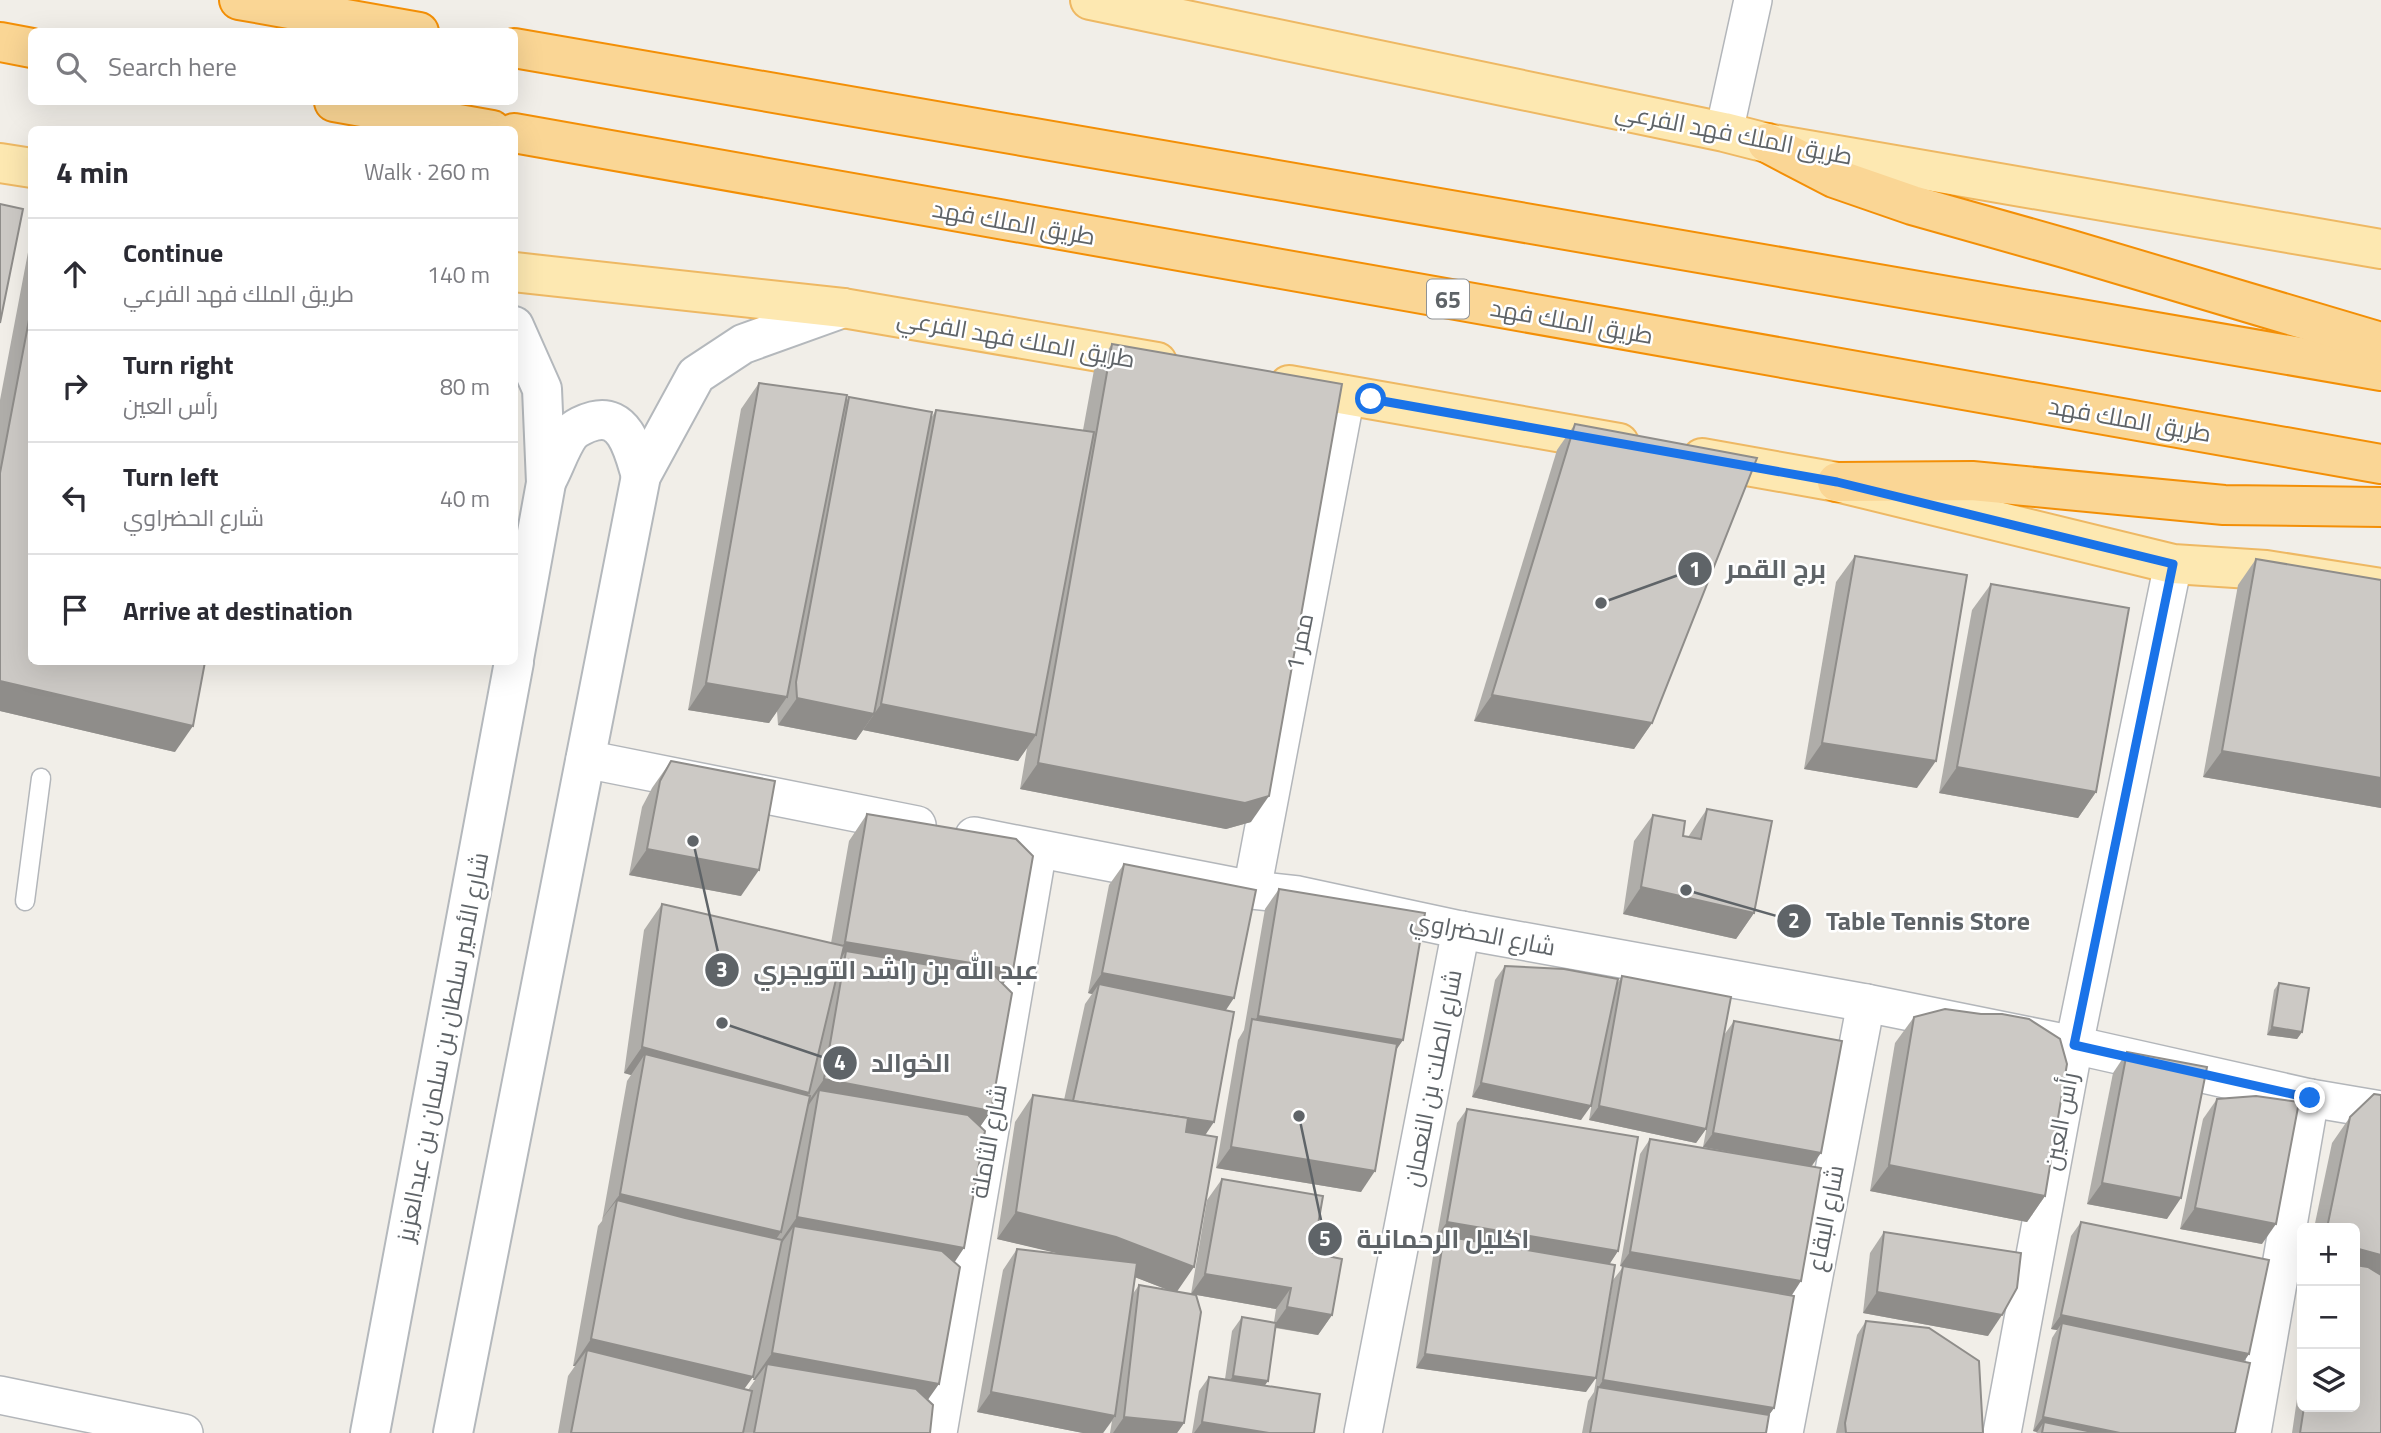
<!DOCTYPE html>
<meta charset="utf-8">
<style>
:root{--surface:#fff;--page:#f7f7f7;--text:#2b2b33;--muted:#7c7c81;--line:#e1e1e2}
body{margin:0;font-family:"Titillium Web",Cairo,sans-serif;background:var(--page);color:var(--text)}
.controls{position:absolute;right:21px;bottom:21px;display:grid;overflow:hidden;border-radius:10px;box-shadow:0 7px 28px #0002}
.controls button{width:63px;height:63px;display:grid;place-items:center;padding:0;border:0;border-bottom:2px solid var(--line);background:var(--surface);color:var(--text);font:35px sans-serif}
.stop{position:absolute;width:21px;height:21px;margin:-16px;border:5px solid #1a73e8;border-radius:50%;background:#fff}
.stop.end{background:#1a73e8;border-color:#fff;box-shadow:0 2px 7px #0008}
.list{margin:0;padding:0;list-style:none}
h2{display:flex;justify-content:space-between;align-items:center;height:91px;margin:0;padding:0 28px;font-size:30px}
h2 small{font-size:23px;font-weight:400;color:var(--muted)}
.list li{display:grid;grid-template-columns:46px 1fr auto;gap:21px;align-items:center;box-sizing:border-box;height:112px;padding:0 28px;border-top:2px solid var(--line)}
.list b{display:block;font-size:26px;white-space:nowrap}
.list p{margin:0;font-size:23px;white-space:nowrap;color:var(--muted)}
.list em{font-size:23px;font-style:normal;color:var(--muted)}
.icon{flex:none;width:38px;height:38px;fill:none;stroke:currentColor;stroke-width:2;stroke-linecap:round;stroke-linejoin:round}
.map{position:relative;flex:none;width:2381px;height:1433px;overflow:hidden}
.search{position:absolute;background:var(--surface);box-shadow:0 7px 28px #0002;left:28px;top:28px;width:490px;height:77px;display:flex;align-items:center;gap:18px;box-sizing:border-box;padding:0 24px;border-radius:10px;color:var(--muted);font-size:26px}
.panel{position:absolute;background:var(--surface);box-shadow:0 7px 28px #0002;left:28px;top:126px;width:490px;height:539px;border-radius:10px}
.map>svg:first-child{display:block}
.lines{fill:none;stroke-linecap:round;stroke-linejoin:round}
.lane-casing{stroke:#b3b6ba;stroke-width:21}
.street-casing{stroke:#b3b6ba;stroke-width:40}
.secondary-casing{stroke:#b4b8bc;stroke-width:42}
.primary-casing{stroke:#eeb863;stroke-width:42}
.highway-casing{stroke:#f38f06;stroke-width:42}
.lane{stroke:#fff;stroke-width:18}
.street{stroke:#fff;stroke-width:37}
.secondary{stroke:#fff;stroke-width:38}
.primary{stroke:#fde8b1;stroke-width:38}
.highway{stroke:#fad695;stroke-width:38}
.wall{fill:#afada9;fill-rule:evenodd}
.shaded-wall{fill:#8f8d8a}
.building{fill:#ccc9c5;stroke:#8f8d8a;stroke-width:2}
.route{stroke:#1a73e8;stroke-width:9}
.labels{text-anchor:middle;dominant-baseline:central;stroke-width:5;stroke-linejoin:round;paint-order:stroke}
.shield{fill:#fff;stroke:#8f9295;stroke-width:2}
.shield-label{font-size:23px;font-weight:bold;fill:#5f6468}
.street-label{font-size:24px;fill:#5f6468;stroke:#fff}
.leader{fill:none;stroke:#5f6468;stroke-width:2.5}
.callout-dot{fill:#5f6468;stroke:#fff;stroke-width:2.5}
.mark-label{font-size:21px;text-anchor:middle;font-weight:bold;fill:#fff}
.callout-label{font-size:26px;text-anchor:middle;font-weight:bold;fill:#5f6468;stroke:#fff;stroke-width:5;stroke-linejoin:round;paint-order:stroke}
</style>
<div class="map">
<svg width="2381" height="1433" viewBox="0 0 2381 1433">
<rect width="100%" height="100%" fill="#f1eee8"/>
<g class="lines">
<defs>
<path id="lane" d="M25 901 41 778"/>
<g id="street">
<path d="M1724 132 1753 0"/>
<path d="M585 759 917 825"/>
<path d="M974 836 1252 890 1298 895 1461 930 1866 1003 2074 1045 2310 1098 2381 1110"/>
<path d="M1252 890 1346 395"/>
<path d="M0 1395 184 1433"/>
<path d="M938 1433 1038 849"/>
<path d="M1363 1433 1461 930"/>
<path d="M1784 1433 1866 1003"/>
<path d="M2002 1433 2074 1045 2173 564"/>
<path d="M2252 1433 2310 1098"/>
</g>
<g id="secondary">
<path d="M514 326 542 389 546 483 514 659"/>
<path d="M548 478C555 465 561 446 570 434 575 428 586 423 594 421 626 413 634 453 641 476"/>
<path d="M370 1433 514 662"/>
<path d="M453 1433 641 476 696 375 743 344 843 308"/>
</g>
<g id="primary">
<path d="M1090 0 1724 132 1767 143 2381 249"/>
<path d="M0 163 32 168"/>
<path d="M514 272 843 308 1157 362"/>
<path d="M1289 385 1619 443"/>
<path d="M1702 458 1837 482 2173 564 2266 570 2381 588"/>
</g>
<g id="highway">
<path d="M239 0 419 32"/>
<path d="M0 42 32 48"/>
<path d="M514 48 2381 371"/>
<path d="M334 102 492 130"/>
<path d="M514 133 2381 464"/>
<path d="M1767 143 1834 178 1912 205 2068 249 2377 341 2381 346"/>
<path d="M1837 482 1972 481 2224 505 2381 507"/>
</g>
</defs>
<use href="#lane" class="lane-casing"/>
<use href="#street" class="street-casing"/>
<use href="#secondary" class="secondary-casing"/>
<use href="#primary" class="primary-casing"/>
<use href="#highway" class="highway-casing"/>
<use href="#lane" class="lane"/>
<use href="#street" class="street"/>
<use href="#secondary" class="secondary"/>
<use href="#primary" class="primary"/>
<use href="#highway" class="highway"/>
</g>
<g class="wall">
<path d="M32 243V662L175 752 0 711V400L29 247Z"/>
<path d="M1112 344 1251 822 1226 829 1020 789 1027 748 1018 761 863 730 856 740 778 725 777 711 769 723 688 710 741 409 759 383 845 403 849 397 930 420 936 410 1083 430 1094 370Z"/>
<path d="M1575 424 1652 723 1634 749 1474 721 1557 450Z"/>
<path d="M1855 556 1917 788 1804 769 1836 582Z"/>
<path d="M2256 559 2381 580V808L2203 777 2238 585Z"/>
<path d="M1991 584 2096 792 2078 818 1939 793 1972 610Z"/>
<path d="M671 761 741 896 629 875 642 807 652 788Z"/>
<path d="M1707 809 1754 913 1736 939 1623 914 1634 841 1653 815 1683 836 1688 837Z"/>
<path d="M867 814 1003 984 991 1111 980 1126 928 1400 930 1433H558L568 1376 575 1366H573L598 1226 602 1221 627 1081 631 1075 624 1073 644 930 662 904 831 943 849 841ZM758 1351 753 1380H755L748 1390 744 1389Z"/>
<path d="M1124 864 1226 1010 1177 1292 1184 1423 1177 1433H1110L1112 1421 1103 1433H1083L977 1412 1003 1270 1017 1249 1063 1254 997 1239 1015 1122 1033 1095 1064 1100 1085 1004 1092 994 1088 993 1109 885ZM1135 1277 1168 1290 1139 1285 1132 1295Z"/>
<path d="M1279 889 1403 1040 1396 1050 1361 1192 1216 1168 1238 1040 1244 1030 1265 909Z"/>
<path d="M1505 966 1617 984 1622 976 1706 1129 1696 1143 1589 1120 1596 1080 1581 1120 1472 1097 1495 980Z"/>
<path d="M2279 983 2302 1032 2297 1039 2267 1035 2274 990Z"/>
<path d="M1914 1017 2045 1196 2027 1222 1870 1191 1895 1043Z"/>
<path d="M1734 1021 1812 1167 1774 1408 1769 1415 1766 1433H1582L1588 1401 1594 1392 1613 1280 1623 1267 1620 1266 1640 1154 1650 1139 1768 1159 1703 1147 1724 1035Z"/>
<path d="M2127 1052 2167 1219 2087 1204 2113 1073Z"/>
<path d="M2217 1099 2262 1244 2180 1229 2203 1119Z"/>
<path d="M1467 1109 1618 1251 1609 1264 1586 1392 1416 1368 1434 1250 1443 1237 1437 1236 1457 1123Z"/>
<path d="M2350 1117 2381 1433H2292L2302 1365V1407H2355V1228H2314L2332 1143Z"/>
<path d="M1222 1179 1313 1253 1332 1315 1318 1335 1275 1328 1265 1385 1314 1433H1192L1199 1391 1209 1377 1225 1379 1232 1331 1242 1317 1274 1322 1276 1309 1191 1294 1207 1200Z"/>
<path d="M2081 1222 2249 1354 2244 1361 2235 1433H2036L2037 1432 2033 1431 2052 1338 2057 1330 2051 1329 2071 1236Z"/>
<path d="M1884 1232 1988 1336 1863 1313 1870 1253Z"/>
<path d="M1866 1321 1983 1433H1836L1857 1335Z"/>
</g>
<g class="shaded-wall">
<path d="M0 681 193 726 175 752 0 711Z"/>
<path d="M706 683 787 697 769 723 688 710Z"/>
<path d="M1492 695 1652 723 1634 749 1474 721Z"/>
<path d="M797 698 874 714 856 740 778 725Z"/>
<path d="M881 704 1036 735 1018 761 863 730Z"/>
<path d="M1822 743 1936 761 1917 788 1804 769Z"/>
<path d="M2222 751 2381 778V808L2203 777Z"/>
<path d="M1038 763 1269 796 1251 822 1226 829 1020 789Z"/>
<path d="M1957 767 2096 792 2078 818 1939 793Z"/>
<path d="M647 849 759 870 741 896 629 875Z"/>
<path d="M1641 887 1754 913 1736 939 1623 914Z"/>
<path d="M845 942 1013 970 995 996 846 951 833 969 827 968Z"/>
<path d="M1102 973 1234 998 1220 1019 1099 984 1092 994 1088 993Z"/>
<path d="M1258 1016 1403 1040 1388 1061 1251 1025Z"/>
<path d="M2272 1027 2302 1032 2297 1039 2267 1035Z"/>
<path d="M642 1047 809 1093 791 1119 645 1054 631 1075 624 1073Z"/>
<path d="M824 1079 991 1111 973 1137 819 1090 808 1106 806 1105Z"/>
<path d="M1481 1083 1591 1106 1581 1120 1472 1097Z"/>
<path d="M1073 1101 1214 1122 1200 1143Z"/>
<path d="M1599 1106 1706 1129 1696 1143 1589 1120Z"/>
<path d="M1713 1133 1821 1153 1811 1167 1703 1147Z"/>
<path d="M1231 1147 1375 1171 1361 1192 1216 1168Z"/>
<path d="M1889 1165 2045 1196 2027 1222 1870 1191Z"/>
<path d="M2102 1183 2181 1198 2167 1219 2087 1204Z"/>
<path d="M620 1194 781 1232 763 1258 617 1200 601 1220Z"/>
<path d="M2195 1208 2276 1224 2262 1244 2180 1229Z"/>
<path d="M1016 1212 1116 1237 1194 1267 1176 1293 1098 1263 997 1239Z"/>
<path d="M797 1217 964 1248 946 1275 794 1226 781 1244 779 1243Z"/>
<path d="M1447 1222 1618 1251 1609 1265 1437 1236Z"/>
<path d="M2355 1248 2381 1255V1286L2355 1279Z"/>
<path d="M1630 1252 1801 1281 1792 1295 1620 1266Z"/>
<path d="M1205 1274 1291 1288 1276 1309 1191 1294Z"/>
<path d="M1877 1292 2002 1315 1988 1336 1863 1313Z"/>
<path d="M1287 1307 1332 1315 1318 1335 1273 1327Z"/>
<path d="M2061 1315 2249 1354 2239 1368 2062 1323 2057 1330 2051 1329Z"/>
<path d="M591 1339 753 1377 734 1403 587 1350 575 1366H573Z"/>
<path d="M772 1353 939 1384 920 1411 767 1364 755 1380H753Z"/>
<path d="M1425 1354 1596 1378 1586 1392 1416 1368Z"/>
<path d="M1233 1376 1268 1381 1258 1395 1223 1390Z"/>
<path d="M1603 1380 1774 1408 1764 1422 1598 1388Z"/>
<path d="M991 1392 1115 1416 1103 1433H1083L977 1412Z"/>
<path d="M1124 1417 1184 1423 1177 1433H1113Z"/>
<path d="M2043 1417 2120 1433H2042L2044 1422 2037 1432 2033 1431Z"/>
<path d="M1202 1422 1269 1433H1194Z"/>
</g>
<g class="building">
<path d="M0 204 23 209 0 323Z"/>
<path d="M32 304V662H205L193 726 0 681V473Z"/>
<path d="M1112 344 1342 384 1269 796 1245 803 1038 763Z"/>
<path d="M759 383 847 395 787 697 706 683Z"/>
<path d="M849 397 932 412 874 714 797 698 796 682Z"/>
<path d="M936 410 1094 432 1036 735 881 704Z"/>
<path d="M1575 424 1757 458 1652 723 1492 695Z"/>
<path d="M1855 556 1967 575 1936 761 1822 743Z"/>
<path d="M2256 559 2381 580V778L2222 751Z"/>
<path d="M1991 584 2129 608 2096 792 1957 767Z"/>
<path d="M671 761 775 781 759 870 647 849 660 781Z"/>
<path d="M1707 809 1772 821 1754 913 1641 887 1653 815 1685 821 1683 836 1701 839Z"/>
<path d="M867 814 1016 839 1033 856 1013 970 845 942Z"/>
<path d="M1124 864 1256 890 1234 998 1102 973Z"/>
<path d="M1279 889 1425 913 1403 1040 1258 1016Z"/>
<path d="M662 904 844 946 809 1093 642 1047Z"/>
<path d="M846 951 995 976 1012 993 991 1111 824 1079Z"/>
<path d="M1505 966 1564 969 1618 979 1591 1106 1481 1083Z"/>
<path d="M1622 976 1731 997 1706 1129 1599 1106Z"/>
<path d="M2279 983 2309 988 2302 1032 2272 1027Z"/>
<path d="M1099 984 1234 1012 1214 1122 1073 1101Z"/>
<path d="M1945 1009 1981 1014H2002L2029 1019 2060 1039 2067 1064 2045 1196 1889 1165 1914 1017Z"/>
<path d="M1252 1019 1397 1044 1375 1171 1231 1147Z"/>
<path d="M1734 1021 1842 1041 1821 1153 1713 1133Z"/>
<path d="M2127 1052 2207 1067 2181 1198 2102 1183Z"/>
<path d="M645 1054 810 1096 781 1232 620 1194Z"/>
<path d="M819 1090 968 1115 985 1131 964 1248 797 1217Z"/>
<path d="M2374 1094 2381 1095V1255L2355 1248V1228H2327L2350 1117Z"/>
<path d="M1033 1095 1188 1118 1186 1132 1217 1137 1194 1267 1116 1237 1016 1212Z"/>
<path d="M2256 1096 2299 1102 2276 1224 2195 1208 2217 1099Z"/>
<path d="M1467 1109 1638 1137 1618 1251 1447 1222Z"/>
<path d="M1650 1139 1821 1168 1801 1281 1630 1252Z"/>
<path d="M1222 1179 1323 1196 1313 1253 1342 1259 1332 1315 1287 1307 1291 1288 1205 1274Z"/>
<path d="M617 1200 685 1218 782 1240 753 1377 591 1339Z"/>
<path d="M2081 1222 2269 1260 2249 1354 2061 1315Z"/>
<path d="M794 1226 942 1251 960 1267 939 1384 772 1353Z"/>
<path d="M1884 1232 2021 1253 2017 1288 2002 1315 1877 1292Z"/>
<path d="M1444 1236 1615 1265 1596 1378 1425 1354Z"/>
<path d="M1017 1249 1137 1263 1115 1416 991 1392Z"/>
<path d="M2355 1265 2368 1267 2381 1275V1433H2300L2304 1407H2355Z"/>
<path d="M1623 1266 1794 1296 1774 1408 1603 1380Z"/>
<path d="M1139 1285 1196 1295 1201 1312 1184 1423 1124 1417Z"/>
<path d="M1242 1317 1276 1323 1268 1381 1233 1376Z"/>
<path d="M1866 1321 1929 1328 1979 1361 1983 1433H1846L1845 1423Z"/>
<path d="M2062 1323 2250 1363 2235 1433H2120L2043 1417Z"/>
<path d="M587 1350 752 1391 743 1433H571Z"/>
<path d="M767 1364 916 1389 933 1405 930 1433H754Z"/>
<path d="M1209 1377 1320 1394 1314 1433H1269L1202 1422Z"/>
<path d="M1598 1387 1769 1415 1766 1433H1590Z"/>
<path d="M2044 1422 2097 1433H2042Z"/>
</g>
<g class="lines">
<path class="route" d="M1371 399 1837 482 2173 564 2074 1045 2310 1098"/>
</g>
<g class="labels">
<rect class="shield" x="1427" y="279.5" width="42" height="39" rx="5"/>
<g class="shield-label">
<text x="1448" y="299">65</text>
</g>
<g class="street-label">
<text transform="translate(1734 133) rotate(11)">طريق الملك فهد الفرعي</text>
<text transform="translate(1014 222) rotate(10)">طريق الملك فهد</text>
<text transform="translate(1572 321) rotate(10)">طريق الملك فهد</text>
<text transform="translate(1016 338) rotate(10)">طريق الملك فهد الفرعي</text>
<text transform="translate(2130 419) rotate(10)">طريق الملك فهد</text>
<text transform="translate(1299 642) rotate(-79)">ممر 1</text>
<text transform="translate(1483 933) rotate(11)">شارع الحضراوي</text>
<text transform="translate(442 1047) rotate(-79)">شارع الأمير سلطان بن سلمان بن عبدالعزيز</text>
<text transform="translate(1432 1078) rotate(-79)">شارع الصلت بن النعمان</text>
<text transform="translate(2060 1121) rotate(-79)">رأس العين</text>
<text transform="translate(988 1141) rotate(-80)">شارع الثاملة</text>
<text transform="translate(1825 1218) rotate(-79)">شارع البقاع</text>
</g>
</g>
<path class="leader" d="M1601 603L1695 569M1686 890L1794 921M693 841L722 970M722 1023L840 1063M1299 1116L1325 1239"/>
<g class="callout-dot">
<circle cx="1601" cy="603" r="7"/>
<circle cx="1686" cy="890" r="7"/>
<circle cx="693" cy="841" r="7"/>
<circle cx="722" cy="1023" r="7"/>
<circle cx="1299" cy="1116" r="7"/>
<circle cx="1695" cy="569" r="18"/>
<circle cx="1794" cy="921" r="18"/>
<circle cx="722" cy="970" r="18"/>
<circle cx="840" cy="1063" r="18"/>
<circle cx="1325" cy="1239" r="18"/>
</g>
<g class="mark-label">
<text x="1695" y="577">1</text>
<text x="1794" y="928">2</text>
<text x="722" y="977">3</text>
<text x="840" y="1070">4</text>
<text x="1325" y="1246">5</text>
</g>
<g class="callout-label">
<text x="1776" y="578">برج القمر</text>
<text x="1928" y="930">Table Tennis Store</text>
<text x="896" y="979">عبد الله بن راشد التويجري</text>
<text x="911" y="1072">الخوالد</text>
<text x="1443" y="1248">اكليل الرحمانية</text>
</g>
</svg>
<div class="controls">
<button>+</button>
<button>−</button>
<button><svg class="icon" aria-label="layers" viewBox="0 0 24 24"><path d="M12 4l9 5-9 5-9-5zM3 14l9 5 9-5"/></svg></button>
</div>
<div class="stop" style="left:1371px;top:399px"></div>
<div class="stop end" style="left:2310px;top:1098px"></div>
<div class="search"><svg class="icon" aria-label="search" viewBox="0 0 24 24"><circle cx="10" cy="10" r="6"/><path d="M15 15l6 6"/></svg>Search here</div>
<section class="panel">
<h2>4 min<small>Walk · 260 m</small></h2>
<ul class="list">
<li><svg class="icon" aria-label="ahead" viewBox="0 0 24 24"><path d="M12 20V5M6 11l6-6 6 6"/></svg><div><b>Continue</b><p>طريق الملك فهد الفرعي</p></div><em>140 m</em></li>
<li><svg class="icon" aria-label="right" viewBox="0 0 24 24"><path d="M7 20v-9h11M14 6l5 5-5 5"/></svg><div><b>Turn right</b><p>رأس العين</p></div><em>80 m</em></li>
<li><svg class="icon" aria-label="left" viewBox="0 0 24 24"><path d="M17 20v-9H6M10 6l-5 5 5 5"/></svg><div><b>Turn left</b><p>شارع الحضراوي</p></div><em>40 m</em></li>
<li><svg class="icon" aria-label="arrive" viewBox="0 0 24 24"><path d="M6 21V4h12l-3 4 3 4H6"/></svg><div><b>Arrive at destination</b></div></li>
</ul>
</section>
</div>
